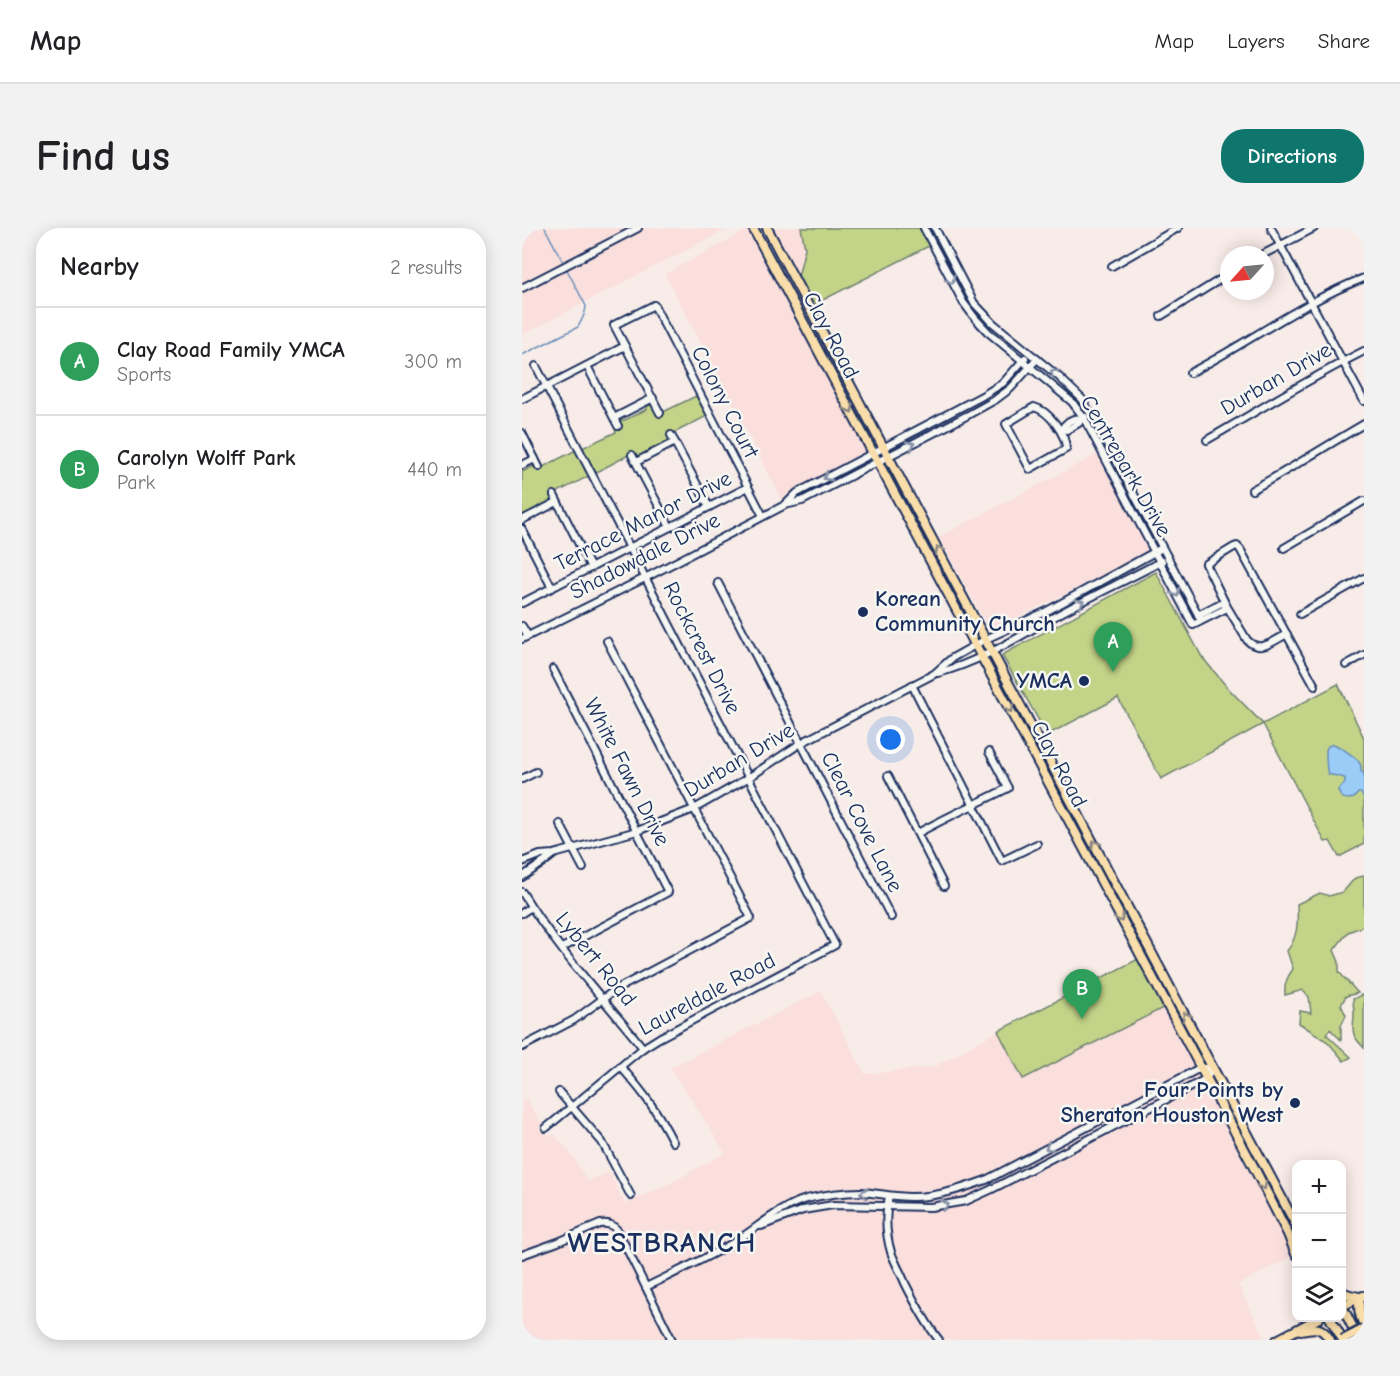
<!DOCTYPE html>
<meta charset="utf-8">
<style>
:root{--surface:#fff;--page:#f2f2f2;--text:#202124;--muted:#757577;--line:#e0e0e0;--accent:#0f766e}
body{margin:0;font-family:"Comic Neue",sans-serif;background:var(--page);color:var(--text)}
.controls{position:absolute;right:18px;bottom:18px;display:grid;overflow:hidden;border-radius:12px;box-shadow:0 3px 15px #0003}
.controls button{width:54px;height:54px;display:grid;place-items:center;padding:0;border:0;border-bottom:2px solid var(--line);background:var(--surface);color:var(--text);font:30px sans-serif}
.compass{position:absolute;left:698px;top:18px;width:54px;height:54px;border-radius:50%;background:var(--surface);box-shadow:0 3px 15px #0003;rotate:243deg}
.you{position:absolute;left:369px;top:512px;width:21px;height:21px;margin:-15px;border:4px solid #fff;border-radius:50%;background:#1a73e8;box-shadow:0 0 0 9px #1a73e833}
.badge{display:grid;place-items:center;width:39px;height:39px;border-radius:50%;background:var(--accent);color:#fff;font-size:20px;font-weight:700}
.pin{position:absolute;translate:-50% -50px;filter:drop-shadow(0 2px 3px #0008)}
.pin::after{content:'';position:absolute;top:32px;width:21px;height:18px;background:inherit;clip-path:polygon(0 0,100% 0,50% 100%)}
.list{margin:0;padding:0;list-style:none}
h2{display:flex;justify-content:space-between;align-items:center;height:78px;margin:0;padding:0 24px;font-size:26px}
h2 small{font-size:20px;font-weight:400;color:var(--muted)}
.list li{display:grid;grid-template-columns:39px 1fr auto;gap:18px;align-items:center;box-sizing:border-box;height:108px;padding:0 24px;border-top:2px solid var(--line)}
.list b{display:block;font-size:22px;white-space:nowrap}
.list p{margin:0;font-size:20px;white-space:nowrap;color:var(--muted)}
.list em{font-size:20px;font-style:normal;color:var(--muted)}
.icon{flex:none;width:33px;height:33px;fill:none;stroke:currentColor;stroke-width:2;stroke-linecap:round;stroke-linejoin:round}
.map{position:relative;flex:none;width:842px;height:1112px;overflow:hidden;border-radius:24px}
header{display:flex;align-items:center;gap:36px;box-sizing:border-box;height:84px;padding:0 30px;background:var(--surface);border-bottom:2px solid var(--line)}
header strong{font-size:28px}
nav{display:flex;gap:33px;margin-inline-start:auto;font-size:21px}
.intro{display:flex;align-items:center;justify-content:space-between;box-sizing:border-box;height:144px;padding:0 36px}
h1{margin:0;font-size:42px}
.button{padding:15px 27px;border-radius:24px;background:var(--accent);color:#fff;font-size:21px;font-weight:700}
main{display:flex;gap:36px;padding:0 36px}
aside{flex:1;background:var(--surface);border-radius:24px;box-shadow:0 3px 15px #0003}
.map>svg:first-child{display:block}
.built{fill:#fadfdc}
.green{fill:#c3d387;stroke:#6f8172;stroke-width:1.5}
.water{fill:#9accf7;stroke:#678dba;stroke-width:1.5}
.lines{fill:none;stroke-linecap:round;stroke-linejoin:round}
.stream{stroke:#678dba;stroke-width:1.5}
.minor-casing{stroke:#1b2f5e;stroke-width:10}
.major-casing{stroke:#1b2f5e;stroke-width:12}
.minor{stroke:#f6f6f2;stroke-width:6}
.major{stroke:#f9deab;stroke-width:8}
.highway-bridge-casing{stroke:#1b2f5e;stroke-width:13;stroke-linecap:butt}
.highway-bridge{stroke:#f9deab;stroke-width:8}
.oneway{stroke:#8892a8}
.oneway2{stroke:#8a8684}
.poi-dot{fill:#1b2f5e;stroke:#f6f6f2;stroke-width:2}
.labels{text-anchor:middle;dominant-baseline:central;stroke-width:5;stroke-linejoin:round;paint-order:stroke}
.street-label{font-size:22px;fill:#1b2f5e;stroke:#f6f6f2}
.poi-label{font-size:22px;font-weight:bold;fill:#1b2f5e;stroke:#f6f6f2;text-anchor:end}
.district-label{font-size:28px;font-weight:bold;letter-spacing:1.5px;fill:#1b2f5e;stroke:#f6f6f2}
</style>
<header>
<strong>Map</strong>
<nav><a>Map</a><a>Layers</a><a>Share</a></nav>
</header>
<div class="intro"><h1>Find us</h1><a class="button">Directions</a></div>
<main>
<aside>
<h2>Nearby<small>2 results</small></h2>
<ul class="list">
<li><span class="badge" style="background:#2e9e5b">A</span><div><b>Clay Road Family YMCA</b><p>Sports</p></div><em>300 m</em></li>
<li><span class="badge" style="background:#2e9e5b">B</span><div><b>Carolyn Wolff Park</b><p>Park</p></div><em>440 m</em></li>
</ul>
</aside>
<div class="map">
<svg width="842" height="1112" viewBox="0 0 842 1112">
<rect width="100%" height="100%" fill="#f8ece8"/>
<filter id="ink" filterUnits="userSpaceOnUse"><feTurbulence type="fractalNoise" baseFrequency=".0167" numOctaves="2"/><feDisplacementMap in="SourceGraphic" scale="12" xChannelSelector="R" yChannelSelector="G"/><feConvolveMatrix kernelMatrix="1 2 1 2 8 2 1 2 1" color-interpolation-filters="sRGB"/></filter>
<g filter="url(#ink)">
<g class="built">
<path d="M0 0H207L0 107Z"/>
<path d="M229 0 351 225 275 265 263 277 143 46Z"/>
<path d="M250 0H280L283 20 276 49Z"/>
<path d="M576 226 626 321 623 326 468 403 417 309Z"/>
<path d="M299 763 343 846 412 839 476 803 501 851 645 778 774 1026 716 1057 744 1112H0V872L4 870 27 908 31 906 43 918 52 930 62 948 66 953 87 944 103 976 147 956 203 925 173 877 148 840Z"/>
</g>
<g class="green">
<path d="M279 0H397L407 18 291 77 276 49 283 20Z"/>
<path d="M174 168 185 188 146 208 147 212 146 215 143 214 122 225 123 227 116 229 112 224 73 245 60 220 94 204 93 201 98 198 97 195 99 192H103L125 181V179L127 177 130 178 135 187Z"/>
<path d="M54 222 67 248 28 268 31 274 0 290V244L12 238 15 242Z"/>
<path d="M634 344 680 429 705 459 741 496 816 456 842 510V616L817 629 808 613 803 614 741 496 639 551 596 470 525 507 480 427Z"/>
<path d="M842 648V698L826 704 812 722 817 734V744L836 765 824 768 819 777 824 787 819 798V812L808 801 804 806 829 829 822 833 806 814 777 795 778 783 789 785 787 769 781 762 763 767C762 756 765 749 771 741L765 723C776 709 776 694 775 676L798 665 807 668 821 664 833 650Z"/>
<path d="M620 729 645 778 501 851 476 803Z"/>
<path d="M842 766V820C828 805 831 805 832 787 832 781 831 776 831 771Z"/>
</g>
<path class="water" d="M811 516C817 518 834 529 837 534 840 538 839 540 839 544L842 545V571L839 565H836L832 570C824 572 818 571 816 562L823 555V550L806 546C804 541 804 528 804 522L806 518Z"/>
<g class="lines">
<g class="stream">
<path d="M23 0 42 36"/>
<path d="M0 127 56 99C60 92 64 85 64 78L44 40"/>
</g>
<defs>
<g id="minor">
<path d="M402 0 441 74 453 90 466 104 550 174 562 190 671 397 703 381 704 377"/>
<path d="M413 0 452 75 471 95 537 149 560 171 574 195 679 392"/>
<path d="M749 0 842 173"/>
<path d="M740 27 792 0"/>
<path d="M590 38 656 0"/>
<path d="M0 60 116 0"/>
<path d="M639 88 707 46"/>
<path d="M14 138 313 717 137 810 121 820 24 900"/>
<path d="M65 138 96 198"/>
<path d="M668 145C726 115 780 74 842 50"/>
<path d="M0 171 103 118"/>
<path d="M512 179C527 183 544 206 544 221L508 241 484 196Z"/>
<path d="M138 185 92 97 132 77 241 288"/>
<path d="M92 190 131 170"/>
<path d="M540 201 545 202 557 195 559 191"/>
<path d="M539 202C543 196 550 189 559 191L563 189"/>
<path d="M0 205 17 239"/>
<path d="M149 207 187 279"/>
<path d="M685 212C737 182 788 150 842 123"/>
<path d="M110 227 148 299"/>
<path d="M114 234 153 214"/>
<path d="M0 237 13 231"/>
<path d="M730 262C768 241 804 218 842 196"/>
<path d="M32 267 69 340"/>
<path d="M263 277 275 265 460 168 481 155 503 130"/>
<path d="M0 292 35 274"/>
<path d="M0 301 30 360"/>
<path d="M762 320 842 273"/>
<path d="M196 355 369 689"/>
<path d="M0 375 226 259"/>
<path d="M778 386 842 350"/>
<path d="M676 387 699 375 704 377"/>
<path d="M0 398 6 408"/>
<path d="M765 406C751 413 738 426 725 412L704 377 684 336 712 319 715 318 718 321C743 367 768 412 793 458"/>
<path d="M0 411 123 350 263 277 280 273 446 187 473 172 489 160 515 131"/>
<path d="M824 437 842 427"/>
<path d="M31 441 146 664 40 720"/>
<path d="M416 445C457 434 492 412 528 391 565 370 603 353 640 333"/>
<path d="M390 457 480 633 515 616"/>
<path d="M366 548 422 658"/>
<path d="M0 551 14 544"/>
<path d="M38 596 61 640"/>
<path d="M396 605C425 589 456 575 486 560L467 524"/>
<path d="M0 634 18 627 32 626 115 603 172 581 226 550 279 515 412 446 430 430 464 411 525 383 640 320"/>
<path d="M0 649 22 634 31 627"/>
<path d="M0 664C34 720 80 769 121 820"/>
<path d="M0 685 9 679"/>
<path d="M0 819 52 792 93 762 229 690 85 413"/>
<path d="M99 839C121 864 136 884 151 914"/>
<path d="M37 864 80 914 109 968"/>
<path d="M367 968C363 986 364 1007 369 1024 373 1035 379 1045 383 1055 393 1075 403 1094 417 1112"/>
<path d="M239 998 281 982 311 977 409 979 444 973 468 962 684 851 691 840"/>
<path d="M0 1027 36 1014 78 996C87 995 91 997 96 1003L150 1112"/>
<path d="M124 1059C154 1044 185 1030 214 1013 238 998 256 980 284 971 301 967 321 964 339 964 355 965 372 969 389 969 415 969 439 961 464 952L678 840H691"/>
</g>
<g id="major">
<path d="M231 0 728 932 766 1006 774 1026"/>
<path d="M245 0 774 997"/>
<path d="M820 1064 828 1067 837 1069"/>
<path d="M838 1069C836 1080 837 1087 842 1097"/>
<path d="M820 1078 837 1112"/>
<path d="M820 1078 841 1068"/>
<path d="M808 1090 821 1112"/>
<path d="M779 1102C793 1099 800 1098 808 1112"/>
<path d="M755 1112 797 1090"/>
</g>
</defs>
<use href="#minor" class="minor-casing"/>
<use href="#major" class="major-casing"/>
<use href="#minor" class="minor"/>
<use href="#major" class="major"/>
<defs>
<path id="highway-bridge" d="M821 1112 842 1101"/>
</defs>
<use href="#highway-bridge" class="highway-bridge-casing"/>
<use href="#highway-bridge" class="highway-bridge"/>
</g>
<defs><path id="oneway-chevron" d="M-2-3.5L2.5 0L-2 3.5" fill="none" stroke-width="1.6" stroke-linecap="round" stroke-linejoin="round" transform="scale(1.5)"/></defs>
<g class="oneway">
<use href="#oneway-chevron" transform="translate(429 52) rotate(62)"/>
<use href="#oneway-chevron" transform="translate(532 145) rotate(-140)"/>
<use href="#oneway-chevron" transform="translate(389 217) rotate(-28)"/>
<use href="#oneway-chevron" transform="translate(305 249) rotate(152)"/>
<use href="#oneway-chevron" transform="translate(654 365) rotate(63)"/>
<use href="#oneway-chevron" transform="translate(558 375) rotate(-27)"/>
<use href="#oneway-chevron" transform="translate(527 919) rotate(152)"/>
<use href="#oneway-chevron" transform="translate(342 965) rotate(-176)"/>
<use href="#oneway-chevron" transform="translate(423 977) rotate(-11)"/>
</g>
<g class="oneway2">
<use href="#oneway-chevron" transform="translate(328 181) rotate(62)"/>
<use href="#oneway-chevron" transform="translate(417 322) rotate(-118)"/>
<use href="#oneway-chevron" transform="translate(488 481) rotate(62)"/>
<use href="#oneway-chevron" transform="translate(573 616) rotate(-118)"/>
<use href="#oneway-chevron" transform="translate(598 690) rotate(62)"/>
<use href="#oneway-chevron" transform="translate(664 788) rotate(-118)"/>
<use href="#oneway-chevron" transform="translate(741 958) rotate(63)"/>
</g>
</g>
<g class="poi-dot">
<circle cx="341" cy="384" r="6"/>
<circle cx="562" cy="453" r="6"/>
<circle cx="773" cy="875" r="6"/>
</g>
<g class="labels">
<g class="street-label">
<text transform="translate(309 107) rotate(62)">Clay Road</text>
<text transform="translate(754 151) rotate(-30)">Durban Drive</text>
<text transform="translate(203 174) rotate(63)">Colony Court</text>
<text transform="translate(604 238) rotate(60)">Centrepark Drive</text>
<text transform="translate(121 293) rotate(-27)">Terrace Manor Drive</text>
<text transform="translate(123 328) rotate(-27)">Shadowdale Drive</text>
<text transform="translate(180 420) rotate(63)">Rockcrest Drive</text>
<text transform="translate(217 532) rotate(-31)">Durban Drive</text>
<text transform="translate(537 536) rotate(62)">Clay Road</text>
<text transform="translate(105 544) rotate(63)">White Fawn Drive</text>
<text transform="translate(340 594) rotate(63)">Clear Cove Lane</text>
<text transform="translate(74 731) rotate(51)">Lybert Road</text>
<text transform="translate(185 766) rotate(-28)">Laureldale Road</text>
</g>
<g class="poi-label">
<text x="353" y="371" text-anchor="start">Korean<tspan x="353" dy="25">Community Church</tspan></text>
<text x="550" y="453">YMCA</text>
<text x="761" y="862">Four Points by<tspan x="761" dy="25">Sheraton Houston West</tspan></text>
</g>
<g class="district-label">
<text x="140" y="1015">WESTBRANCH</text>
</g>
</g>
</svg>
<div class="controls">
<button>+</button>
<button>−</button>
<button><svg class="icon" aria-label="layers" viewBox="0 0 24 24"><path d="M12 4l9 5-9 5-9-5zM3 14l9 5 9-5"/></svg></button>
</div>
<svg class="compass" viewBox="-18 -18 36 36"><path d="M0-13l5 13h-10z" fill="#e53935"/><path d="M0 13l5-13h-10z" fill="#757577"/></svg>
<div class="you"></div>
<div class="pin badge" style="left:591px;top:444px;background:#2e9e5b">A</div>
<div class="pin badge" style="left:560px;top:791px;background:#2e9e5b">B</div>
</div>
</main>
